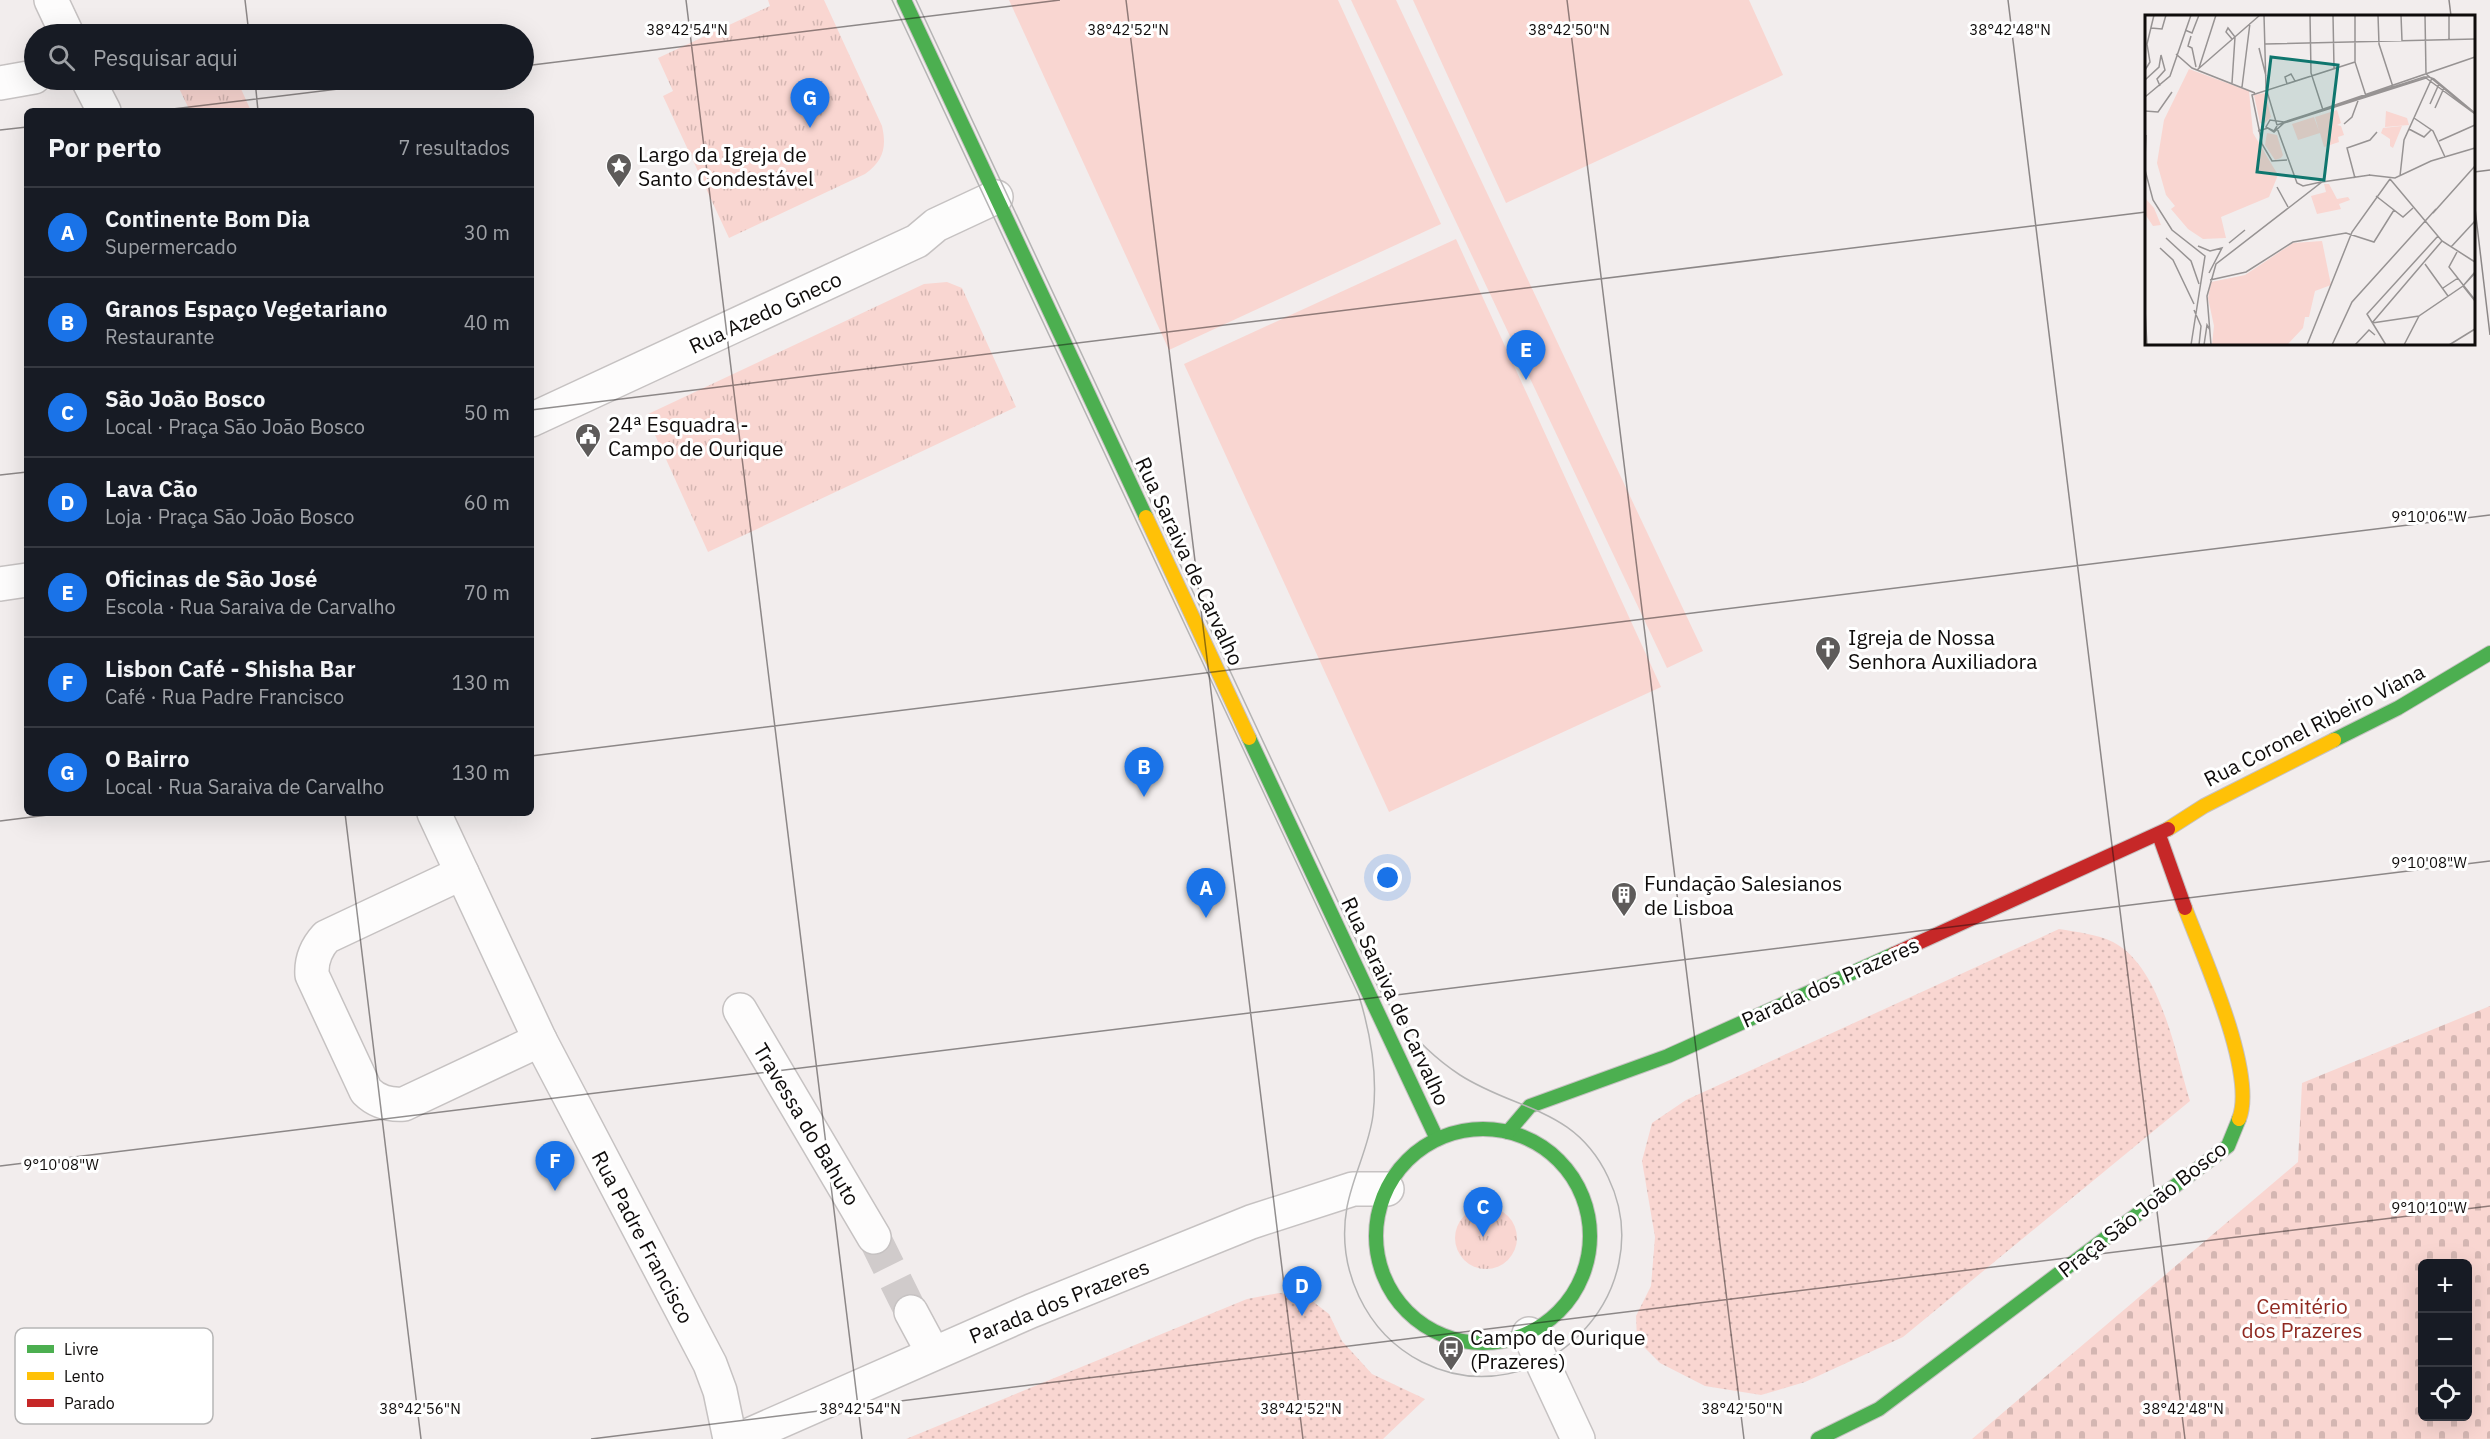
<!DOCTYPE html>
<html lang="pt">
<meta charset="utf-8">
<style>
:root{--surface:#171b24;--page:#20242c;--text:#f1f3f6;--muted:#9ea1a6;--line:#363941;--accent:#1a73e8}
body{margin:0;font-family:"IBM Plex Sans",sans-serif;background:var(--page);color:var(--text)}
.controls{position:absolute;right:18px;bottom:18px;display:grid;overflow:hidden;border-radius:9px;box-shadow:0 6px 24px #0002}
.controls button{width:54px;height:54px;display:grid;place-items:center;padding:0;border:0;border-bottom:2px solid var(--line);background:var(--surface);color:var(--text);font:30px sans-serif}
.you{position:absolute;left:1388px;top:878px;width:21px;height:21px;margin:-15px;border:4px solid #fff;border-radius:50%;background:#1a73e8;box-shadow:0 0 0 9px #1a73e833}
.badge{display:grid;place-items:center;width:39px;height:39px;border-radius:50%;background:var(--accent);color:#fff;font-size:20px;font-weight:700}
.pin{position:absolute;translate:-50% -50px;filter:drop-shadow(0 2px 3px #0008)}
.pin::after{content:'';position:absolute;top:32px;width:21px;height:18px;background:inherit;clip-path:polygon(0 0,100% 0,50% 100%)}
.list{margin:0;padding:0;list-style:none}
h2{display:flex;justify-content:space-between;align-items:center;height:78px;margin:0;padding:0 24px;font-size:26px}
h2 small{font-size:20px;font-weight:400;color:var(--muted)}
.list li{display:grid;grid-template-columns:39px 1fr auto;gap:18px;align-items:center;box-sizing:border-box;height:90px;padding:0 24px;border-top:2px solid var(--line)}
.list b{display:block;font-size:22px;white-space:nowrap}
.list p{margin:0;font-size:20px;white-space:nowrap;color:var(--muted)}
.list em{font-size:20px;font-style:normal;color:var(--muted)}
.icon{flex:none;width:33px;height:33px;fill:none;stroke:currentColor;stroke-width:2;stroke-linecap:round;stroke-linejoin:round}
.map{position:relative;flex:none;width:2490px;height:1439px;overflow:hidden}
.search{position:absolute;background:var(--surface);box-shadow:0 6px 24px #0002;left:24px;top:24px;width:510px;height:66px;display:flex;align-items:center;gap:15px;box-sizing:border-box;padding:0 21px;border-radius:33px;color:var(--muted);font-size:22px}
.panel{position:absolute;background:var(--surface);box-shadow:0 6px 24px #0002;left:24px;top:108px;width:510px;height:708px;border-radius:9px}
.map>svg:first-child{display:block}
.grass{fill:url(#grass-tufts)}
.cemetery{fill:url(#cemetery-stones);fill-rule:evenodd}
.park{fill:url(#park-dots)}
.pitch{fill:#f9d6d1}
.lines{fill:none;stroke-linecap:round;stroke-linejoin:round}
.street-tunnel{stroke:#d0cbcb;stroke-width:33;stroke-dasharray:33 16;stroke-linecap:butt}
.street-casing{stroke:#c6c2c2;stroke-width:36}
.fast-casing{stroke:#c6c2c2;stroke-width:16}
.slow-casing{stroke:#c6c2c2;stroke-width:16}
.jam-casing{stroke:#c6c2c2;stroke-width:16}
.street{stroke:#fdfcfc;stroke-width:33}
.fast{stroke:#4caf50;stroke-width:14}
.slow{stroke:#ffc107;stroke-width:14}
.jam{stroke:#c62828;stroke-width:14}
.tram{stroke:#b5b4b4;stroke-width:1.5}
.ticks{fill:none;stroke:#0f0c0b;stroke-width:1.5;stroke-opacity:0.45}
.labels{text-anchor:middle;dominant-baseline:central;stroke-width:6;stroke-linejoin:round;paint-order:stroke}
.poi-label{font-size:21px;fill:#0f0c0b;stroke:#fff;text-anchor:start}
.street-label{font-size:21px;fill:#0f0c0b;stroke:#fff}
.park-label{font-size:21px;fill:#8f2921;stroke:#fff}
.inset-road{fill:none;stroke:#979393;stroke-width:1.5}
.view{fill:#0f766e;fill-opacity:0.15;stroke:#0f766e;stroke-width:3}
.inset-edge{fill:none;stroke:#0f0c0b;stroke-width:3}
.key{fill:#fff;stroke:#b7b6b6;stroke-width:1.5}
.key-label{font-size:16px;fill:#0f0c0b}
.ticks-label{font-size:15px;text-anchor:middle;fill:#0f0c0b;stroke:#fff;stroke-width:6;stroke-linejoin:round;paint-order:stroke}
</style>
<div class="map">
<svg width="2490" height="1439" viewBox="0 0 2490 1439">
<defs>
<pattern id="grass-tufts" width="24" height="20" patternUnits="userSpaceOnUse" patternTransform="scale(1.5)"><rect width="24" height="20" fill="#f9d6d1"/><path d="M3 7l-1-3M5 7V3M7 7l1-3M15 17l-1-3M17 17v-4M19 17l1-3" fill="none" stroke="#d4b6b2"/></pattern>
<pattern id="cemetery-stones" width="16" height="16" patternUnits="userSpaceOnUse" patternTransform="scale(1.5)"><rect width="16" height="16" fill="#f9d6d1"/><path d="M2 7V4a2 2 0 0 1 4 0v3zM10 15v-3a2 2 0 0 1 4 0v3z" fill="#d4b6b2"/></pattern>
<pattern id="park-dots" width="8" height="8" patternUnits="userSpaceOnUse" patternTransform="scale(1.5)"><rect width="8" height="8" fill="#f9d6d1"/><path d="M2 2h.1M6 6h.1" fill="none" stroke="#d4b6b2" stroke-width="1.8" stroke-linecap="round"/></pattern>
</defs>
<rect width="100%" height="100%" fill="#f2eded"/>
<g class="grass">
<path d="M768 0H824L882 126C887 148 883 161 865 174L729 238 663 96 673 91 658 58 770 6Z"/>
<path d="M175 80H237L251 111H190Z"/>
<path d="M947 282 962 288 1016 407 708 552 646 415 924 284Z"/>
<circle cx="1486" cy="1238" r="31"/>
</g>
<path class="cemetery" d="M2490 1006V1439H1972L2298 1162 2302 1083ZM2422 1264H2468V1416H2422Z"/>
<g class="park">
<path d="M2059 929C2076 932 2097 934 2113 942 2161 967 2175 1053 2190 1101L1903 1337 1805 1382 1761 1395 1705 1386 1660 1363 1637 1340 1636 1316 1651 1286 1655 1237 1642 1161 1652 1123 1686 1100Z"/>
<path d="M1279 1293 1307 1297 1329 1314 1342 1341 1372 1374 1425 1399 1383 1439H906L1247 1299Z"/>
</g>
<g class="pitch">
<path d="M1009 0H1338L1441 224 1169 350Z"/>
<path d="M1351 0H1396L1703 651 1667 668Z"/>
<path d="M1413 0H1749L1783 75 1506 203Z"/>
<path d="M1456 239 1661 687 1389 812 1184 364Z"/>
</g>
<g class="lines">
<path class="street-tunnel" d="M874 1237 911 1312"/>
<defs>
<g id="street">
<path d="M51 0 67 34"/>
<path d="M88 80 104 111"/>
<path d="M0 83 34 77"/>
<path d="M531 420 917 241 936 225 996 197"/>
<path d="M0 584 27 580"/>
<path d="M434 813 540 1040 710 1364 720 1391 730 1439"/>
<path d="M462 873 326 937C316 948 311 960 312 975L366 1091C377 1102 389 1105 404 1104L540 1040"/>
<path d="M740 1010 874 1237"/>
<path d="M911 1312 933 1353"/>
<path d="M1529 1334 1578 1439"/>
<path d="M740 1439 1031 1311 1251 1222 1353 1189H1387"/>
</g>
<g id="fast">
<path d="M904 0 1146 517"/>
<path d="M1249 738 1437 1139"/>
<path d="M2334 740 2398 708 2490 653"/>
<circle cx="1483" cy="1236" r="107"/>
<path d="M1508 1132 1530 1106 1668 1056 1894 954"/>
<path d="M1818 1439 1879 1409 2228 1146 2239 1119"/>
</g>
<g id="slow">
<path d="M1146 517 1249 738"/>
<path d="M2168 829 2204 806 2334 740"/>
<path d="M2185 908C2203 956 2257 1074 2239 1119"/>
</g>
<g id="jam">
<path d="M2159 835 2185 908"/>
<path d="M1894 954 2168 829"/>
</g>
</defs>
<use href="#street" class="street-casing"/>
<use href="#fast" class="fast-casing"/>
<use href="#slow" class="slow-casing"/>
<use href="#jam" class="jam-casing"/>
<use href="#street" class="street"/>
<use href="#fast" class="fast"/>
<use href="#slow" class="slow"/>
<use href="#jam" class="jam"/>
<path class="tram" d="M892 0 1359 996C1371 1035 1378 1074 1373 1115 1369 1147 1353 1175 1347 1207 1336 1268 1365 1333 1422 1362 1538 1420 1664 1293 1608 1177 1575 1107 1516 1111 1460 1075 1425 1052 1399 1022 1378 987L916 0"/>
</g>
<path class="ticks" d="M245 0 249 34M686 0 862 1439M1126 0 1303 1439M1567 0 1744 1439M2008 0 2185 1439M2449 0 2451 16M524 66 1060 0M255 80 258 111M156 111 412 80M0 130 27 127M2474 172 2490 170M2474 200 2490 335M531 410 2146 212M0 475 27 472M531 756 2490 515M345 813 421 1439M0 821 64 813M0 1166 2490 861M591 1439 2490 1206"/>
<defs>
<symbol id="sight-pin" viewBox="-11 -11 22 30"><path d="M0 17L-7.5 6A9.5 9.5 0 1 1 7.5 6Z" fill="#5e5b5a" stroke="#fff"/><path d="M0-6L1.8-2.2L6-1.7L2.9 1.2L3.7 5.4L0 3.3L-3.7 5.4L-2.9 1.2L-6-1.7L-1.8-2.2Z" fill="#fff"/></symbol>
<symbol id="civic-pin" viewBox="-11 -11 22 30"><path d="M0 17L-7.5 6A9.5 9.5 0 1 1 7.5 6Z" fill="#5e5b5a" stroke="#fff"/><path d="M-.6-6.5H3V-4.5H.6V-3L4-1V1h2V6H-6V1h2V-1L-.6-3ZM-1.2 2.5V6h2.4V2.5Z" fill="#fff"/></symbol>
<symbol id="church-pin" viewBox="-11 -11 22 30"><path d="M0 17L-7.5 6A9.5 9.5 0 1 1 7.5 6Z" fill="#5e5b5a" stroke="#fff"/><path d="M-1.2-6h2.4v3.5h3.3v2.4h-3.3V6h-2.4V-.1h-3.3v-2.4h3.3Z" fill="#fff"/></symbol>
<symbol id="building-pin" viewBox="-11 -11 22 30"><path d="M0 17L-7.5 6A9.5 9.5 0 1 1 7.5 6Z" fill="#5e5b5a" stroke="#fff"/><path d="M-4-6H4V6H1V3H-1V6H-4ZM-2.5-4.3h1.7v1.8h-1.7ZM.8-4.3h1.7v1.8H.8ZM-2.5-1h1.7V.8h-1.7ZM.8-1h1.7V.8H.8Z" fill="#fff"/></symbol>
<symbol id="bus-pin" viewBox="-11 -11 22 30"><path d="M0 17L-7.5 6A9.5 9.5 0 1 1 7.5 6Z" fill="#5e5b5a" stroke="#fff"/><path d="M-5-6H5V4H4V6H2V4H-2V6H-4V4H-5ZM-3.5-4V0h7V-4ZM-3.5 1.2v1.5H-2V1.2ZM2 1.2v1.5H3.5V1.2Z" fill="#fff"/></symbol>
</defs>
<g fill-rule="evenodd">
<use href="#sight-pin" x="604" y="151" width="30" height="40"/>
<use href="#civic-pin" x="573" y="421" width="30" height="40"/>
<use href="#church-pin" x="1813" y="634" width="30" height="40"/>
<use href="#building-pin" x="1609" y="880" width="30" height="40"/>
<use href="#bus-pin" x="1436" y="1334" width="30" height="40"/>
</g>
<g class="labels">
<g class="poi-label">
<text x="638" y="154">Largo da Igreja de<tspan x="638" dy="24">Santo Condestável</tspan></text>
<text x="608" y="424">24ª Esquadra -<tspan x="608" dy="24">Campo de Ourique</tspan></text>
<text x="1848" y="637">Igreja de Nossa<tspan x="1848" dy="24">Senhora Auxiliadora</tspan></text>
<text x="1644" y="883">Fundação Salesianos<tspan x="1644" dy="24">de Lisboa</tspan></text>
<text x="1470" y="1337">Campo de Ourique<tspan x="1470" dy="24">(Prazeres)</tspan></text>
</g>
<g class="street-label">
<text transform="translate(765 312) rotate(-25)">Rua Azedo Gneco</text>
<text transform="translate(1190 561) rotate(65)">Rua Saraiva de Carvalho</text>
<text transform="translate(2314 725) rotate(-27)">Rua Coronel Ribeiro Viana</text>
<text transform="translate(1830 982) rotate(-24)">Parada dos Prazeres</text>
<text transform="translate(1396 1001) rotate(65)">Rua Saraiva de Carvalho</text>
<text transform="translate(807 1124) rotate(59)">Travessa do Bahuto</text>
<text transform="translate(2142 1209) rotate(-38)">Praça São João Bosco</text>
<text transform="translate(643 1237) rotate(62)">Rua Padre Francisco</text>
<text transform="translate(1059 1301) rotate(-22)">Parada dos Prazeres</text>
</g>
<g class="park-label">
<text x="2302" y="1306">Cemitério<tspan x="2302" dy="24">dos Prazeres</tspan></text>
</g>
</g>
<g transform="translate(2145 15)">
<rect width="330" height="330" fill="#f2eded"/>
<path d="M257 111 248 133 245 131V124L236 118 238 113ZM179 169H184L192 184 203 182 205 185 194 189 196 194 172 199 166 181 181 177Z" fill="#f9d6d1"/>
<path d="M44 54 104 76 108 118 133 160 124 182 76 202 81 223 58 224 43 214 26 194 30 191 21 180 12 148 19 105ZM241 96 262 103 264 110 240 112Z" fill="#f9d6d1"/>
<path d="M120 78 126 102 120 108 116 105 118 109 115 108 109 80ZM122 118 132 120 138 140 136 143 130 145 120 130ZM0 183 9 193 16 210 8 211 0 199ZM177 226 186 270 170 276 164 302H160L158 313 142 330H67L69 311 63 283 66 267 100 260 148 228Z" fill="#f9d6d1"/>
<path d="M192 95 196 108 192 110 196 111 199 120 193 122 194 127 179 132 175 118 153 125 147 109 169 102 174 116 170 102Z" fill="#f9d6d1"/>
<path class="inset-road" d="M119 0 121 73 132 110M165 0 166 58 178 95M188 0 189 53M210 0V47L221 81M233 0 234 29 248 72M256 0 257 26M280 0 281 59 330 99M304 0V25M6 13 17 14 21 0M40 15 47 18 54 0M46 21 43 31 47 33 51 52M87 24 81 17 83 13 90 22 87 68M120 29 330 24M114 33 121 61M31 39 47 53 110 78M54 53 71 0M0 55 5 47 2 29 9 0M52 55 115 0M0 65 14 52 16 40 20 55 12 64 15 71M142 69 140 62 146 59 150 66M97 72 105 8M0 82 25 61 46 0M285 89 294 69M290 93 299 73M0 96 13 97 27 77M330 98 289 64 284 62H279L139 107 125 105 121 112 129 117 139 108 281 63 330 99M269 103 288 116 300 142M199 109 207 102 214 83M132 110 330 42M132 113 152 168 158 171 176 167M264 114 279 122 286 115M113 116 123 113 129 116 132 111M294 126 330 110M0 143 1 120M142 145 127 146 117 129 107 80 210 47M0 155 8 185 27 215 60 241 46 330M224 160 250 163 286 146 330 133M255 161 259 125 287 63M210 163 202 133 225 125 232 117M245 164 297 226 330 247M132 172 143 192M231 181 258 202 268 193M288 198 330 151M21 223 46 246 54 269M84 228 100 215M53 231 65 236 77 233 64 258M306 232 330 206M15 233 28 245 49 289M312 237 304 252 330 285M280 249 303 281M330 257 318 271 330 286M65 265 101 257 148 227 201 218 229 227 249 195M298 273 313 263M0 294 2 330M49 295 56 311 54 330M227 308 297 226M227 308 274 301M59 330 62 310 65 315M66 330 62 281 71 249 177 167 225 160M162 330 207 217 245 164M187 330 207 287 291 194M210 330 224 315 230 320M241 330 222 299 293 221M259 330 274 301 318 271 330 258M304 330 330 314"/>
<path class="view" d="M126 42 193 50 179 165 112 157Z"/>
<rect width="330" height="330" class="inset-edge"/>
</g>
<rect x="15" y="1328" width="198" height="96" rx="9" class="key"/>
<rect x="27" y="1345" width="27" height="8" fill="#4caf50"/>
<rect x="27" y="1372" width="27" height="8" fill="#ffc107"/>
<rect x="27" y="1399" width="27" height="8" fill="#c62828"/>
<g class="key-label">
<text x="64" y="1355">Livre</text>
<text x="64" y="1382">Lento</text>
<text x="64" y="1409">Parado</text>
</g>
<g class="ticks-label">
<text x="687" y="35">38°42'54"N</text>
<text x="1128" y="35">38°42'52"N</text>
<text x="1569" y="35">38°42'50"N</text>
<text x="2010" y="35">38°42'48"N</text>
<text x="2429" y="522">9°10'06"W</text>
<text x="2429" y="868">9°10'08"W</text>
<text x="61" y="1170">9°10'08"W</text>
<text x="2429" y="1213">9°10'10"W</text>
<text x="420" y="1414">38°42'56"N</text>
<text x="860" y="1414">38°42'54"N</text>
<text x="1301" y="1414">38°42'52"N</text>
<text x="1742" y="1414">38°42'50"N</text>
<text x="2183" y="1414">38°42'48"N</text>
</g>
</svg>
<div class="controls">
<button>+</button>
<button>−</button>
<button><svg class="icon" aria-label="locate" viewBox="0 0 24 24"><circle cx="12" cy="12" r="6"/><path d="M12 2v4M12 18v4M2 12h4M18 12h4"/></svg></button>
</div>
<div class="you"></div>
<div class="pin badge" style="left:1206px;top:918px">A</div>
<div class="pin badge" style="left:1144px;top:797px">B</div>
<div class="pin badge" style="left:1483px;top:1237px">C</div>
<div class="pin badge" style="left:1302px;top:1316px">D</div>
<div class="pin badge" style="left:1526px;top:380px">E</div>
<div class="pin badge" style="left:555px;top:1191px">F</div>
<div class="pin badge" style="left:810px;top:128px">G</div>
<div class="search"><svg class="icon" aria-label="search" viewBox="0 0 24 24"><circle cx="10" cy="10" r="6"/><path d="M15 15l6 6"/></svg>Pesquisar aqui</div>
<section class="panel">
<h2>Por perto<small>7 resultados</small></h2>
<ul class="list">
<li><span class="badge">A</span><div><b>Continente Bom Dia</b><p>Supermercado</p></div><em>30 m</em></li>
<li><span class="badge">B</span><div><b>Granos Espaço Vegetariano</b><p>Restaurante</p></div><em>40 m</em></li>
<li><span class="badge">C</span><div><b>São João Bosco</b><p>Local · Praça São João Bosco</p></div><em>50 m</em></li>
<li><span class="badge">D</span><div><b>Lava Cão</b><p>Loja · Praça São João Bosco</p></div><em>60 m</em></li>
<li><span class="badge">E</span><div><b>Oficinas de São José</b><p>Escola · Rua Saraiva de Carvalho</p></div><em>70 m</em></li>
<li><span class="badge">F</span><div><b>Lisbon Café - Shisha Bar</b><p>Café · Rua Padre Francisco</p></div><em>130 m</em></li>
<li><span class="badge">G</span><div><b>O Bairro</b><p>Local · Rua Saraiva de Carvalho</p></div><em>130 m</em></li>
</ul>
</section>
</div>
